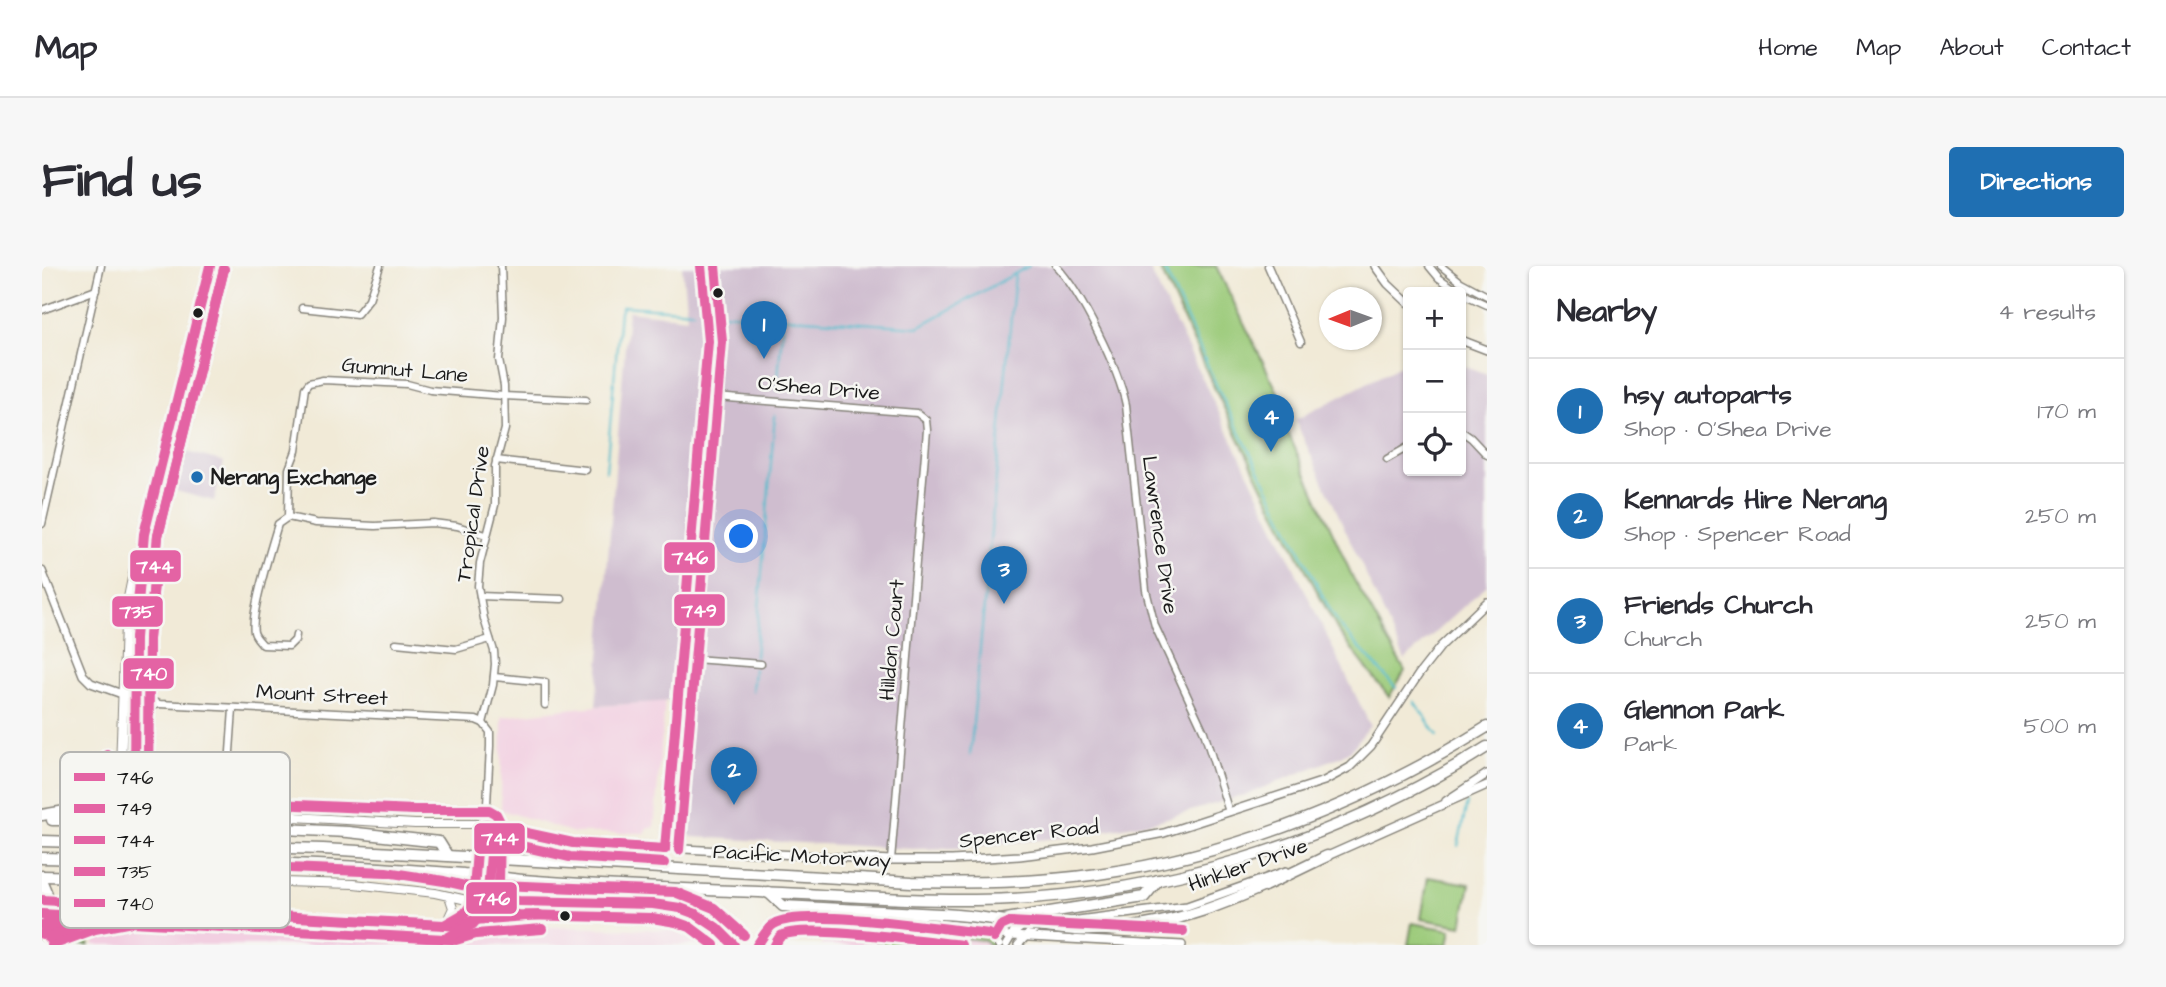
<!DOCTYPE html>
<meta charset="utf-8">
<style>
:root{--surface:#fff;--page:#f7f7f7;--text:#2b2b33;--muted:#7c7c81;--line:#e1e1e2;--accent:#1f6fb2}
body{margin:0;font-family:"Architects Daughter",sans-serif;background:var(--page);color:var(--text)}
.controls{position:absolute;right:21px;top:21px;display:grid;overflow:hidden;border-radius:7px;box-shadow:0 2px 5px #0004}
.controls button{width:63px;height:63px;display:grid;place-items:center;padding:0;border:0;border-bottom:2px solid var(--line);background:var(--surface);color:var(--text);font:35px sans-serif}
.compass{position:absolute;left:1277px;top:21px;width:63px;height:63px;border-radius:50%;background:var(--surface);box-shadow:0 2px 5px #0004;rotate:269deg}
.you{position:absolute;left:700px;top:271px;width:24px;height:24px;margin:-18px;border:5px solid #fff;border-radius:50%;background:#1a73e8;box-shadow:0 0 0 10px #1a73e833}
.badge{display:grid;place-items:center;width:46px;height:46px;border-radius:50%;background:var(--accent);color:#fff;font-size:23px;font-weight:700}
.pin{position:absolute;translate:-50% -58px;filter:drop-shadow(0 2px 4px #0008)}
.pin::after{content:'';position:absolute;top:37px;width:24px;height:21px;background:inherit;clip-path:polygon(0 0,100% 0,50% 100%)}
.list{margin:0;padding:0;list-style:none}
h2{display:flex;justify-content:space-between;align-items:center;height:91px;margin:0;padding:0 28px;font-size:30px}
h2 small{font-size:23px;font-weight:400;color:var(--muted)}
.list li{display:grid;grid-template-columns:46px 1fr auto;gap:21px;align-items:center;box-sizing:border-box;height:105px;padding:0 28px;border-top:2px solid var(--line)}
.list b{display:block;font-size:26px;white-space:nowrap}
.list p{margin:0;font-size:23px;white-space:nowrap;color:var(--muted)}
.list em{font-size:23px;font-style:normal;color:var(--muted)}
.icon{flex:none;width:38px;height:38px;fill:none;stroke:currentColor;stroke-width:2;stroke-linecap:round;stroke-linejoin:round}
.map{position:relative;flex:none;width:1445px;height:679px;overflow:hidden;border-radius:7px}
header{display:flex;align-items:center;gap:42px;box-sizing:border-box;height:98px;padding:0 35px;background:var(--surface);border-bottom:2px solid var(--line)}
header strong{font-size:33px}
nav{display:flex;gap:38px;margin-inline-start:auto;font-size:24px}
.intro{display:flex;align-items:center;justify-content:space-between;box-sizing:border-box;height:168px;padding:0 42px}
h1{margin:0;font-size:49px}
.button{padding:18px 32px;border-radius:7px;background:var(--accent);color:#fff;font-size:24px;font-weight:700}
main{display:flex;gap:42px;padding:0 42px}
aside{flex:1;background:var(--surface);border-radius:7px;box-shadow:0 2px 5px #0004}
.map>svg:first-child{display:block}
.built{fill:#f2cfe1}
.industrial{fill:#cfbdcf}
.green{fill:#9bca79;stroke:#5c734a;stroke-width:2}
.lines{fill:none;stroke-linecap:round;stroke-linejoin:round}
.stream{stroke:#50bbcc;stroke-width:2}
.primary-tunnel{stroke:#c6c1b2;stroke-width:9;stroke-dasharray:9 4.5;stroke-linecap:butt}
.minor-casing{stroke:#86837a;stroke-width:9}
.tertiary-casing{stroke:#86837a;stroke-width:10}
.secondary-casing{stroke:#86837a;stroke-width:10}
.primary-casing{stroke:#86837a;stroke-width:11}
.motorway-casing{stroke:#86837a;stroke-width:13}
.minor{stroke:#fff;stroke-width:6}
.tertiary{stroke:#fff;stroke-width:7}
.secondary{stroke:#fff;stroke-width:8}
.primary{stroke:#fff;stroke-width:9}
.motorway{stroke:#fff;stroke-width:10}
.secondary-bridge-casing{stroke:#86837a;stroke-width:10;stroke-linecap:butt}
.primary-bridge-casing{stroke:#86837a;stroke-width:11;stroke-linecap:butt}
.motorway-bridge-casing{stroke:#86837a;stroke-width:13;stroke-linecap:butt}
.secondary-bridge{stroke:#fff;stroke-width:8}
.primary-bridge{stroke:#fff;stroke-width:9}
.motorway-bridge{stroke:#fff;stroke-width:10}
.bus-1-casing{stroke:#f6f6f2;stroke-width:16}
.bus-2-casing{stroke:#f6f6f2;stroke-width:16}
.bus-3-casing{stroke:#f6f6f2;stroke-width:16}
.bus-4-casing{stroke:#f6f6f2;stroke-width:16}
.bus-5-casing{stroke:#f6f6f2;stroke-width:16}
.bus-1{stroke:#e463a4;stroke-width:10}
.bus-2{stroke:#e463a4;stroke-width:10}
.bus-3{stroke:#e463a4;stroke-width:10}
.bus-4{stroke:#e463a4;stroke-width:10}
.bus-5{stroke:#e463a4;stroke-width:10}
.bus-dot{fill:#1c1c1c;stroke:#f6f6f2;stroke-width:2.5}
.poi-dot{fill:#1f6fb2;stroke:#f6f6f2;stroke-width:2.5}
.labels{text-anchor:middle;dominant-baseline:central;stroke-width:5;stroke-linejoin:round;paint-order:stroke}
.street-label{font-size:21px;fill:#1c1c1c;stroke:#f6f6f2}
.poi-label{font-size:21px;font-weight:bold;fill:#1c1c1c;stroke:#f6f6f2;text-anchor:start}
.key{fill:#f6f6f2;stroke:#b5b5b2;stroke-width:2}
.key-label{font-size:19px;fill:#1c1c1c}
.line-badge{stroke:#f6f6f2;stroke-width:2.5}
.badge-label{font-size:19px;text-anchor:middle;font-weight:bold;fill:#fff}
</style>
<header>
<strong>Map</strong>
<nav><a>Home</a><a>Map</a><a>About</a><a>Contact</a></nav>
</header>
<div class="intro"><h1>Find us</h1><a class="button">Directions</a></div>
<main>
<div class="map">
<svg width="1445" height="679" viewBox="0 0 1445 679">
<rect width="100%" height="100%" fill="#f6f6f2"/>
<filter id="ink" filterUnits="userSpaceOnUse"><feTurbulence type="fractalNoise" baseFrequency=".0143" numOctaves="2"/><feDisplacementMap in="SourceGraphic" scale="14" xChannelSelector="R" yChannelSelector="G"/><feConvolveMatrix kernelMatrix="1 2 1 2 8 2 1 2 1" color-interpolation-filters="sRGB"/></filter>
<filter id="wash" filterUnits="userSpaceOnUse"><feTurbulence type="fractalNoise" baseFrequency=".00686" numOctaves="4" result="noise"/><feDisplacementMap in="SourceGraphic" scale="28" xChannelSelector="R" yChannelSelector="G"/><feGaussianBlur stdDeviation="1.57" result="paint"/><feColorMatrix in="noise" values="0 0 0 0 0 0 0 0 0 0 0 0 0 0 0 0 0 1.4 0 .05"/><feComposite in="paint" operator="in"/></filter>
<g filter="url(#wash)">
<rect width="100%" height="100%" fill="#f1ead7"/>
<g class="built">
<path d="M623 435 612 562H605L604 567H532L459 544 460 451 533 442Z"/>
<path d="M104 651 405 669 475 660 630 664 659 679H52L50 653Z"/>
<path d="M788 662 929 674 942 676 947 679H779Z"/>
</g>
<g class="industrial">
<path d="M640 0H1106L1328 459 1309 484 1297 491 1203 529 1115 555 1026 571 918 582 870 583 650 571 637 560 646 434 554 440 586 45 645 52Z"/>
<path d="M1366 96V205H1419V99L1445 109V319L1363 394 1253 154Z"/>
<path d="M141 185 182 196 172 235 130 224Z"/>
</g>
<g class="green">
<path d="M1117 0H1174L1245 145 1238 149 1311 312 1363 405 1347 431 1296 365 1225 230 1172 121Z"/>
<path d="M1386 611 1428 618 1420 660 1379 653Z"/>
<path d="M745 656H761L763 660 759 664H739L731 679H720L735 661Z"/>
<path d="M796 656 863 663 867 667V672L863 676 856 673 853 679H843L823 669 821 673 804 669 796 661Z"/>
<path d="M1370 657 1409 664 1406 679H1366Z"/>
<path d="M44 663 47 679H0V676L34 664Z"/>
<path d="M878 664 943 670 949 672 953 679H947L942 674 885 669 876 673 875 668Z"/>
</g>
<g class="lines">
<g class="stream">
<path d="M1121 0 1178 127 1286 340 1298 360 1354 422"/>
<path d="M678 47 876 61 987 0"/>
<path d="M735 124 741 52"/>
<path d="M564 205 578 46 581 40 652 45"/>
<path d="M713 391 733 149"/>
<path d="M710 426 712 403"/>
<path d="M1372 435 1396 470"/>
<path d="M928 490 973 8"/>
<path d="M1416 580 1425 537"/>
</g>
</g>
</g>
<g filter="url(#ink)">
<g class="lines">
<path class="primary-tunnel" d="M0 634 58 637"/>
<defs>
<g id="minor">
<path d="M1014 0C1039 26 1077 104 1084 139L1104 324 1113 360 1162 466 1187 546"/>
<path d="M1226 0 1259 76"/>
<path d="M1387 0 1397 12 1417 26"/>
<path d="M1399 0 1419 16 1445 30"/>
<path d="M1419 27 1445 39"/>
<path d="M260 42 315 48 327 33 338 0"/>
<path d="M0 44 54 24"/>
<path d="M661 130 875 147 884 154 885 164 849 594"/>
<path d="M1419 165 1429 172 1445 189"/>
<path d="M1345 193 1366 181"/>
<path d="M454 194 544 204"/>
<path d="M246 251 247 203 254 185 263 122 267 117 281 114 365 118 388 124 462 130 544 134"/>
<path d="M246 251 274 257 333 260 391 257 415 260 444 269"/>
<path d="M246 251 236 258C230 279 208 347 212 366 213 371 218 375 221 379L247 380 253 374 254 369"/>
<path d="M0 258 59 0"/>
<path d="M438 330 520 333"/>
<path d="M354 377 414 383 448 373"/>
<path d="M639 392 719 398"/>
<path d="M452 411 503 416V439"/>
<path d="M94 417 101 431 117 438 434 454 441 457"/>
<path d="M93 454 101 444 117 438"/>
<path d="M441 457 451 419 453 398 452 385 442 353 436 320 438 297 453 239V200L463 163 462 120 457 94 461 51 459 0"/>
<path d="M441 457 448 466V480L444 558"/>
<path d="M178 533 186 514 191 443"/>
<path d="M623 583 666 75 659 0"/>
</g>
<g id="tertiary">
<path d="M1333 0 1346 18 1366 37"/>
<path d="M1419 74 1445 84"/>
<path d="M0 305 41 409 49 417 80 428"/>
<path d="M1404 535 1445 508"/>
<path d="M444 558 459 563 531 577 849 594H910L977 590 1050 581 1122 567 1282 515 1308 501 1329 480 1377 408 1399 380 1445 336"/>
<path d="M1281 592 1445 519"/>
<path d="M896 663 969 670 1140 679"/>
<path d="M948 668 957 679"/>
<path d="M715 679C720 671 724 662 733 657 753 644 805 652 829 655"/>
<path d="M964 679 971 667 984 658"/>
<path d="M976 679 988 666 1005 658 1145 640 1244 605"/>
</g>
<g id="secondary">
<path d="M252 551 373 558H444"/>
<path d="M436 576 444 558"/>
<path d="M67 611 312 618 393 627 484 647 625 652 653 662 675 679"/>
<path d="M86 642 315 653 411 660C432 656 440 642 443 623"/>
<path d="M426 655 486 651"/>
<path d="M404 657 411 642 407 630"/>
<path d="M402 659 423 647 431 636 439 631 477 635 611 638 638 642 654 648 675 662 692 679"/>
</g>
<g id="primary">
<path d="M69 561 78 516 84 344 95 290"/>
<path d="M84 567 91 534 93 372 102 268 168 0"/>
<path d="M58 637 82 638 86 642"/>
<path d="M0 646C21 639 37 625 50 607"/>
<path d="M0 659C31 651 54 632 70 605"/>
<path d="M0 668 50 649 82 645 86 642"/>
</g>
<g id="motorway">
<path d="M92 506 104 548 114 558"/>
<path d="M0 549 41 542 77 530"/>
<path d="M10 554H71"/>
<path d="M87 556 306 566 397 576 405 589"/>
<path d="M159 557 183 551H252"/>
<path d="M0 575 281 583 870 616C932 617 994 617 1056 608 1195 588 1326 535 1445 461"/>
<path d="M0 592C141 595 282 596 422 608 442 609 462 612 481 614 568 621 654 623 740 627 805 630 869 635 933 634 1113 633 1293 577 1445 481"/>
<path d="M0 610 47 611"/>
<path d="M0 616 5 628 0 643"/>
<path d="M726 626 741 640 898 648"/>
<path d="M824 655 901 659 932 658 1102 631 1116 614"/>
<path d="M1033 664C1130 667 1201 631 1285 590"/>
</g>
</defs>
<use href="#minor" class="minor-casing"/>
<use href="#tertiary" class="tertiary-casing"/>
<use href="#secondary" class="secondary-casing"/>
<use href="#primary" class="primary-casing"/>
<use href="#motorway" class="motorway-casing"/>
<use href="#minor" class="minor"/>
<use href="#tertiary" class="tertiary"/>
<use href="#secondary" class="secondary"/>
<use href="#primary" class="primary"/>
<use href="#motorway" class="motorway"/>
<defs>
<g id="secondary-bridge">
<path d="M433 622 436 576"/>
<path d="M443 623 445 577"/>
</g>
<g id="primary-bridge">
<path d="M52 604 67 566"/>
<path d="M70 605 84 567"/>
</g>
<path id="motorway-bridge" d="M898 648C943 649 988 661 1033 664"/>
</defs>
<use href="#secondary-bridge" class="secondary-bridge-casing"/>
<use href="#primary-bridge" class="primary-bridge-casing"/>
<use href="#motorway-bridge" class="motorway-bridge-casing"/>
<use href="#secondary-bridge" class="secondary-bridge"/>
<use href="#primary-bridge" class="primary-bridge"/>
<use href="#motorway-bridge" class="motorway-bridge"/>
<defs>
<g id="bus-1">
<path d="M444 558 531 577 623 583"/>
<path d="M623 583 666 75 659 0"/>
<path d="M0 634 67 638"/>
<path d="M431 636 436 572 444 558"/>
<path d="M404 659 413 660 432 654 498 649"/>
<path d="M0 668 50 649 82 645 86 642 402 659 423 647 431 636 439 631 477 635 611 638 638 642 654 648 675 662 692 679"/>
<path d="M715 679C720 673 725 662 732 658 759 641 909 664 947 668"/>
</g>
<g id="bus-2">
<path d="M440 571 528 591 622 597"/>
<path d="M637 584 680 76 673 0"/>
<path d="M445 637 450 576 456 565"/>
<path d="M0 648 66 652"/>
<path d="M402 673 414 674 434 668 500 663"/>
<path d="M10 679 53 663 90 656 403 673 431 658 442 645 477 649 610 652 634 656 648 661 672 679"/>
<path d="M733 679C735 676 736 672 739 670 758 657 890 676 919 679"/>
</g>
<g id="bus-3">
<path d="M182 3 116 270 107 373 106 504 117 543C142 551 164 539 189 536L373 544H447L454 548 458 556 457 619 633 626 672 642 702 669"/>
<path d="M47 597 150 598 344 606 402 615 463 629"/>
<path d="M35 604C56 568 63 531 65 489"/>
<path d="M952 672 959 660 968 656 1141 665"/>
</g>
<path id="bus-4" d="M0 659 35 644 61 619 74 596 89 550 92 519 93 372 102 268 168 0"/>
<path id="bus-5" d="M6 672 43 656 72 628 87 602 103 553 106 519 107 373 116 270 182 3"/>
</defs>
<use href="#bus-1" class="bus-1-casing"/>
<use href="#bus-2" class="bus-2-casing"/>
<use href="#bus-3" class="bus-3-casing"/>
<use href="#bus-4" class="bus-4-casing"/>
<use href="#bus-5" class="bus-5-casing"/>
<use href="#bus-1" class="bus-1"/>
<use href="#bus-2" class="bus-2"/>
<use href="#bus-3" class="bus-3"/>
<use href="#bus-4" class="bus-4"/>
<use href="#bus-5" class="bus-5"/>
</g>
</g>
<g class="bus-dot">
<circle cx="676" cy="27" r="6"/>
<circle cx="156" cy="47" r="6"/>
<circle cx="523" cy="650" r="6"/>
</g>
<circle class="poi-dot" cx="155" cy="211" r="7"/>
<g class="labels">
<g class="street-label">
<text transform="translate(363 104) rotate(5)">Gumnut Lane</text>
<text transform="translate(777 122) rotate(5)">O'Shea Drive</text>
<text transform="translate(431 248) rotate(-82)">Tropical Drive</text>
<text transform="translate(1118 269) rotate(82)">Lawrence Drive</text>
<text transform="translate(850 374) rotate(-85)">Hilldon Court</text>
<text transform="translate(280 429) rotate(3)">Mount Street</text>
<text transform="translate(987 568) rotate(-6)">Spencer Road</text>
<text transform="translate(760 590) rotate(3)">Pacific Motorway</text>
<text transform="translate(1206 599) rotate(-19)">Hinkler Drive</text>
</g>
<g class="poi-label">
<text x="169" y="211">Nerang Exchange</text>
</g>
</g>
<rect x="18" y="486" width="230" height="176" rx="10" class="key"/>
<rect x="32" y="507" width="31" height="8" fill="#e463a4"/>
<rect x="32" y="538" width="31" height="9" fill="#e463a4"/>
<rect x="32" y="570" width="31" height="8" fill="#e463a4"/>
<rect x="32" y="601" width="31" height="9" fill="#e463a4"/>
<rect x="32" y="633" width="31" height="8" fill="#e463a4"/>
<g class="key-label">
<text x="75" y="518">746</text>
<text x="75" y="549">749</text>
<text x="75" y="581">744</text>
<text x="75" y="612">735</text>
<text x="75" y="644">740</text>
</g>
<g class="line-badge">
<rect x="621" y="275" width="53" height="33" rx="7" fill="#e463a4"/>
<rect x="87" y="283" width="53" height="34" rx="7" fill="#e463a4"/>
<rect x="631" y="327" width="53" height="34" rx="7" fill="#e463a4"/>
<rect x="69" y="329" width="53" height="33" rx="7" fill="#e463a4"/>
<rect x="80" y="391" width="53" height="33" rx="7" fill="#e463a4"/>
<rect x="431" y="556" width="53" height="33" rx="7" fill="#e463a4"/>
<rect x="423" y="615" width="53" height="34" rx="7" fill="#e463a4"/>
</g>
<g class="badge-label">
<text x="648" y="298">746</text>
<text x="113" y="307">744</text>
<text x="657" y="351">749</text>
<text x="95" y="352">735</text>
<text x="107" y="414">740</text>
<text x="458" y="579">744</text>
<text x="450" y="639">746</text>
</g>
</svg>
<div class="controls">
<button>+</button>
<button>−</button>
<button><svg class="icon" aria-label="locate" viewBox="0 0 24 24"><circle cx="12" cy="12" r="6"/><path d="M12 2v4M12 18v4M2 12h4M18 12h4"/></svg></button>
</div>
<svg class="compass" viewBox="-18 -18 36 36"><path d="M0-13l5 13h-10z" fill="#e53935"/><path d="M0 13l5-13h-10z" fill="#7c7c81"/></svg>
<div class="you"></div>
<div class="pin badge" style="left:722px;top:93px">1</div>
<div class="pin badge" style="left:692px;top:539px">2</div>
<div class="pin badge" style="left:962px;top:338px">3</div>
<div class="pin badge" style="left:1229px;top:186px">4</div>
</div>
<aside>
<h2>Nearby<small>4 results</small></h2>
<ul class="list">
<li><span class="badge">1</span><div><b>hsy autoparts</b><p>Shop · O'Shea Drive</p></div><em>170 m</em></li>
<li><span class="badge">2</span><div><b>Kennards Hire Nerang</b><p>Shop · Spencer Road</p></div><em>250 m</em></li>
<li><span class="badge">3</span><div><b>Friends Church</b><p>Church</p></div><em>250 m</em></li>
<li><span class="badge">4</span><div><b>Glennon Park</b><p>Park</p></div><em>500 m</em></li>
</ul>
</aside>
</main>
